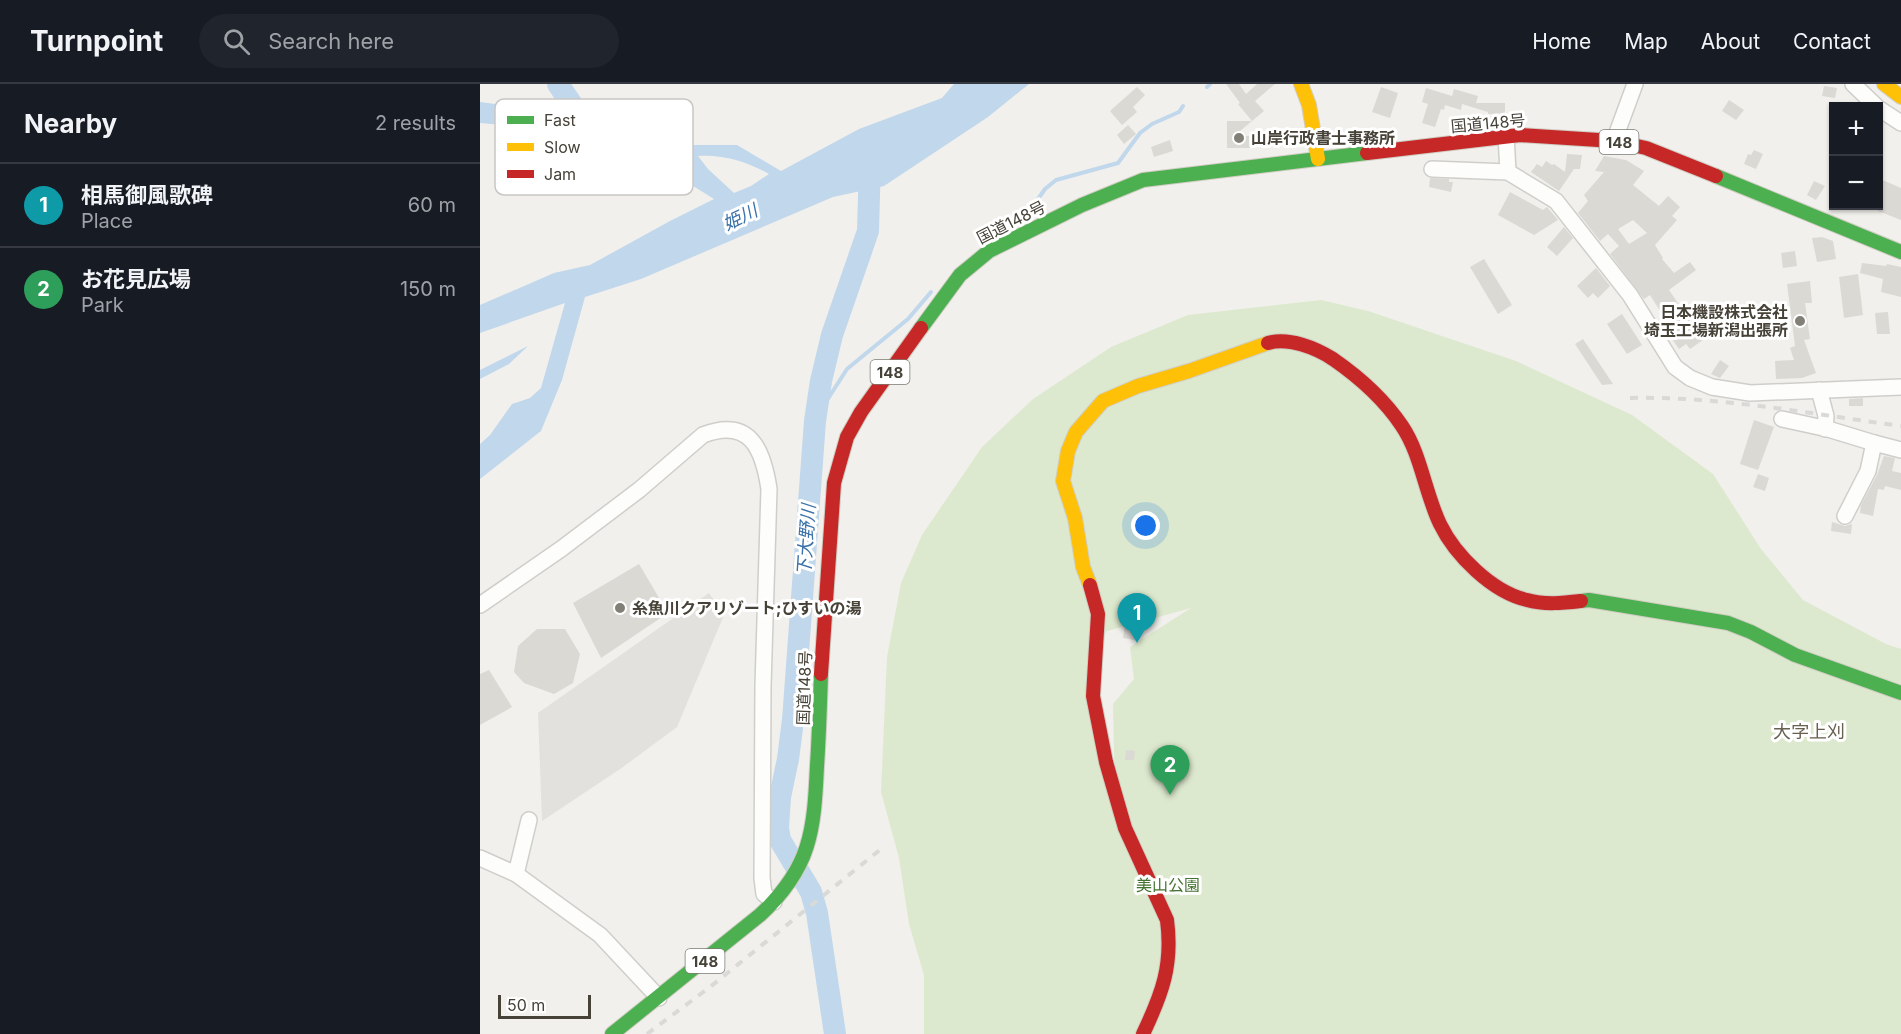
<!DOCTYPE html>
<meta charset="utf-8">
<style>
:root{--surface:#171b24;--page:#20242c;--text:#f1f3f6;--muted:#9ea1a6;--line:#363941;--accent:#827f77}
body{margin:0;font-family:Inter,"Noto Sans JP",sans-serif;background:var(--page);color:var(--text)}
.controls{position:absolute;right:18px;top:18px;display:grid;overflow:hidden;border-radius:0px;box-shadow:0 2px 4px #0004}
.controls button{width:54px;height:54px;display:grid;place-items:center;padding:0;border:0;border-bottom:2px solid var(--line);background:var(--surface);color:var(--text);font:30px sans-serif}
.scale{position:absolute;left:18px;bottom:15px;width:93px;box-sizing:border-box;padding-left:6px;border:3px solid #464238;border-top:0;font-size:16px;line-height:21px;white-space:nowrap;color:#464238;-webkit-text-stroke:4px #fff;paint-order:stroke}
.you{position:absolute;left:666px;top:442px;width:21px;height:21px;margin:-15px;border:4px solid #fff;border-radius:50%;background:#1a73e8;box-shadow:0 0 0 9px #1a73e833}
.badge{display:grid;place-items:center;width:39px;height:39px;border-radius:50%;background:var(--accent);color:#fff;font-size:20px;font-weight:700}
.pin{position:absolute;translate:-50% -50px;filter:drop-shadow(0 2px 3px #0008)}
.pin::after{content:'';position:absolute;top:32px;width:21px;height:18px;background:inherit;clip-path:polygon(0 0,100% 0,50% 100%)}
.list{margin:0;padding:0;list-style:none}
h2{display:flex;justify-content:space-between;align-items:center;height:78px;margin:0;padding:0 24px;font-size:26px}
h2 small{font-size:20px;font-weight:400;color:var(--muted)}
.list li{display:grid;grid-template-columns:39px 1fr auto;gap:18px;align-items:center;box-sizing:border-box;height:84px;padding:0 24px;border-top:2px solid var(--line)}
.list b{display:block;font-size:22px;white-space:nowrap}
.list p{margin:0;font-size:20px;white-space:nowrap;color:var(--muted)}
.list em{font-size:20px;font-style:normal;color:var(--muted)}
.icon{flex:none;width:33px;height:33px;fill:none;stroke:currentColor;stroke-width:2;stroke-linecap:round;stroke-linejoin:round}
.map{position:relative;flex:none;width:1421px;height:950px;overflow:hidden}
header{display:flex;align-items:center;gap:36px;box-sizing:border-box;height:84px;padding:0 30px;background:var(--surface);border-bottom:2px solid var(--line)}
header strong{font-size:28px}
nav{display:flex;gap:33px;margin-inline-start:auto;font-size:21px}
.search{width:420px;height:54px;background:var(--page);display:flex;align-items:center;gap:15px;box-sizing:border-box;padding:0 21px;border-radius:33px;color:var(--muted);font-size:22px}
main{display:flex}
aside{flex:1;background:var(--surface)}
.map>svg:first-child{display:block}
.green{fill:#dde9ce;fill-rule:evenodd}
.parking{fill:#e2e1dd}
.water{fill:#c1d7eb;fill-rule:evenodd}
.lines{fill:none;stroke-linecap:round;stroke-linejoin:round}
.stream{stroke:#c1d7eb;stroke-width:4}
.river{stroke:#c1d7eb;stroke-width:22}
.building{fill:#dbd9d4;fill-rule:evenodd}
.street-casing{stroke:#cfceca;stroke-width:18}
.fast-casing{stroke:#d0cdc3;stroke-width:16}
.slow-casing{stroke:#d0cdc3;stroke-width:16}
.jam-casing{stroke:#d0cdc3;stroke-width:16}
.street{stroke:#fdfdfc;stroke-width:15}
.fast{stroke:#4caf50;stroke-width:14}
.slow{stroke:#ffc107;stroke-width:14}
.jam{stroke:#c62828;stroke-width:14}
.rail{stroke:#d9d9d8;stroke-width:4;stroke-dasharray:8 8;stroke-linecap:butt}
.poi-dot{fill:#827f77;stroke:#fff;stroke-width:2}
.labels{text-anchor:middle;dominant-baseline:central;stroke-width:6;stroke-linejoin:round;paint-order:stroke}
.shield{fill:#fff;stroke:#7e7b74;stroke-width:1.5}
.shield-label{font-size:15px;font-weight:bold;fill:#464238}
.street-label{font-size:16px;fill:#464238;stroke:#fff}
.poi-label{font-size:16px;font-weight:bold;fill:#464238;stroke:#fff;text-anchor:start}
.park-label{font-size:16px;fill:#457331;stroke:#fff}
.water-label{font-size:18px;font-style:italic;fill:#3b72a9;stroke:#fff}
.neighbourhood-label{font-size:18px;fill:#686051;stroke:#fff}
.key{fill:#fff;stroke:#c8c6c3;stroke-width:1.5}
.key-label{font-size:16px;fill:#464238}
</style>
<header>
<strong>Turnpoint</strong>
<div class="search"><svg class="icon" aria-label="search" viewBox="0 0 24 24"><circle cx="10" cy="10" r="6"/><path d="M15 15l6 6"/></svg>Search here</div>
<nav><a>Home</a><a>Map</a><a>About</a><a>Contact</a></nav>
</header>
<main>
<aside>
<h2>Nearby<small>2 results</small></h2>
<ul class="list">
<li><span class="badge" style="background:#0f9aa8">1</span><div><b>相馬御風歌碑</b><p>Place</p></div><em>60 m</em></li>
<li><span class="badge" style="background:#2e9e5b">2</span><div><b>お花見広場</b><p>Park</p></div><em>150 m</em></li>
</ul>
</aside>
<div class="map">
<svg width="1421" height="950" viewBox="0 0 1421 950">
<rect width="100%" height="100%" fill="#f1f0ec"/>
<path class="green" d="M841 216 888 227 1036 277 1152 331 1233 390 1281 465 1323 516 1406 560 1421 565V950H444V891L429 840 419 774 401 708 407 573 421 499 442 451 502 363 553 315 631 263 708 231ZM711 524 650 563 654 595 633 620 635 719 613 567 627 547Z"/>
<path class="parking" d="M229 509 244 531 197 643 143 683 62 737 58 629Z"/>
<g class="water">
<path d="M474 0H549L508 33 404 102 353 113 161 195 105 213 82 296 61 347 0 395V360L10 351 32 320 50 314 61 304 85 219 0 249V221L74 189 110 181 190 137 234 115 165 72 70 45 0 39V18L44 24 102 17 137 27 168 51 212 61H257L301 87 379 45 462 14ZM218 72C243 70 268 78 289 90L271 102 254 109 228 85Z"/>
<path d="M48 262 29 280 0 295V286Z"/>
</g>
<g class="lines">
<g class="stream">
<path d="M727 3 730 0"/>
<path d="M507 152 513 146 549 128 565 105 576 96 638 79 660 49 672 40 699 28 703 22"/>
<path d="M335 335 367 285 428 235 451 208"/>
</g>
<g class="river">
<path d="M78 0 101 34 112 38"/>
<path d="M355 950 337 829 331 808 300 756 298 744 300 713 308 675 313 636 335 337 341 297 352 251 388 147 390 76"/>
</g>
</g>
<g class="building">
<path d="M746 0H759L766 10 777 0H795L775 17 784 27 754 52H771L770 64H747V37H772L758 20 760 19Z"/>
<path d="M1344 2 1357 4 1355 14 1342 12Z"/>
<path d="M657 3 665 11 653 23 657 28 642 41 630 27Z"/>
<path d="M901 3 918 9 910 34 892 28Z"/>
<path d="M946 4 972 12 974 5 998 12 996 19H1025V29L1008 30V28L982 20 981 26 965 21 964 26 961 25 955 43 942 39 948 20 942 18Z"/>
<path d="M1249 16 1264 26 1256 36 1242 27Z"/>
<path d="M648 41 656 50 644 60 637 51Z"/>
<path d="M690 56 693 67 674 73 671 63Z"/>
<path d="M1274 66 1283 70 1276 85 1264 80 1268 70 1271 71Z"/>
<path d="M1087 70 1102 71 1100 85H1094L1079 107 1051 88 1057 80 1062 83 1066 77 1072 81 1074 80 1085 88Z"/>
<path d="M1124 72 1146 76 1164 87 1153 101 1179 122 1188 112 1200 123 1192 132 1197 136 1175 161 1183 174 1182 175 1194 189 1210 178 1216 186 1189 206 1223 256 1210 265 1206 260 1199 265 1179 236 1184 233 1170 211 1164 215 1130 170 1139 162 1128 150 1120 157 1098 129 1108 117 1104 111 1124 88 1115 87ZM1153 136 1167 149 1149 160 1138 145Z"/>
<path d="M950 94 969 95V98H973L971 108 949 103Z"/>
<path d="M1398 94 1421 104V136L1398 127Z"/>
<path d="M1334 97 1345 102 1336 116 1327 111Z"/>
<path d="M1030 108 1063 126 1067 123 1078 136 1054 151 1018 131Z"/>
<path d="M1084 143 1093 154 1077 172 1067 163Z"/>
<path d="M1342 153 1353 157 1356 175 1337 178 1332 154Z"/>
<path d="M1315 167 1317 182 1303 184 1301 169Z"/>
<path d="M1004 175 1032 221 1018 230 990 183Z"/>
<path d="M1382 179 1406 182 1407 180 1421 183V213L1401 208 1403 195 1380 189Z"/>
<path d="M1116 184 1130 202 1118 214 1113 209 1108 214 1097 202Z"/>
<path d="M1378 190 1383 231 1364 234 1359 193Z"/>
<path d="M1330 197 1332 219H1325L1330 255 1324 256 1336 289 1322 294 1296 295 1295 277 1314 276 1310 264 1315 262 1307 200Z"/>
<path d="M1408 228 1410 250H1397L1395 229Z"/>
<path d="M1142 230 1162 261 1147 270 1127 240Z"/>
<path d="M1103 255 1133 300 1122 301 1095 260Z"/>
<path d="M1240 276 1249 282 1240 294 1231 290Z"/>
<path d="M1383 314V322H1369V315Z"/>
<path d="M1274 336 1294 343 1278 386 1260 380Z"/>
<path d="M1404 372 1415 374 1412 387 1421 389V406L1405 402 1404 406 1398 405 1393 432 1380 429 1381 421 1397 391Z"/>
<path d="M1278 390 1289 394 1285 407 1273 403Z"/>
<path d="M1352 438 1365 442 1372 440 1371 450 1351 447Z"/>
<path d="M159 480 188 529 121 574 93 519Z"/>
<path d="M645 539 657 540 655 556 643 554Z"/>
<path d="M57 545H85L100 570 93 599 74 610 44 599 34 588 38 562Z"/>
<path d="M9 586 32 623 0 641V590Z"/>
<path d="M646 666 655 667 654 676H645Z"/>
</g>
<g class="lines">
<defs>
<g id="street">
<path d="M1373 0 1396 22"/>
<path d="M1398 24 1421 39"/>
<path d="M1026 52 1028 88 1076 117 1150 211 1195 283 1210 294 1232 303 1270 309 1421 303"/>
<path d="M1134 57 1155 0"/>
<path d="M952 85 1028 88"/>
<path d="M1339 306 1346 332 1345 345"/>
<path d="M1302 335 1348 345 1394 359"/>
<path d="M1365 432 1388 387 1394 359 1421 366"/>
<path d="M0 521 81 465 159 406 223 351C270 333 283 365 289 405L283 602 282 794 284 810 294 818"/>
<path d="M0 774 36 790 120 851 179 914"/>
<path d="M36 790 49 736"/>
</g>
<g id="fast">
<path d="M1236 92 1421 168"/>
<path d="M441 244 480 191 509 167 602 121 663 96 887 69"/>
<path d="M1101 517 1109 516 1248 539 1271 548 1315 571 1421 609"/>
<path d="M132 950 280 831C331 784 334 747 337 682 339 652 340 621 341 590"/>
</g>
<g id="slow">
<path d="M821 0 829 21 838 75"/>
<path d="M1404 0 1421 13"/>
<path d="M610 501 603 483 595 434 583 397 588 367 596 348 623 317 658 302 709 287 788 259"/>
</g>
<g id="jam">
<path d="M887 69 1040 51 1134 57 1166 64 1236 92"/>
<path d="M788 259C809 253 836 264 853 275 879 293 904 315 922 342 941 370 945 409 960 440 975 471 1012 508 1047 516 1065 521 1083 519 1101 517"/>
<path d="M610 501 618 530 613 612 626 678 645 744 687 836C693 881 682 910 663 950"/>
<path d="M341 590 354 399 367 353 381 328 441 244"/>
</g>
</defs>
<use href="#street" class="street-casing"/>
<use href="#fast" class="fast-casing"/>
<use href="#slow" class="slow-casing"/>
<use href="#jam" class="jam-casing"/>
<use href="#street" class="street"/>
<use href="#fast" class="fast"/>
<use href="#slow" class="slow"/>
<use href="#jam" class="jam"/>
<g class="rail">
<path d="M1150 314C1240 312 1331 330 1421 342"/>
<path d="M167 950 230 903 401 765"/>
</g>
</g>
<g class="poi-dot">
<circle cx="759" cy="54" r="6"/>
<circle cx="1320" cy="237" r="6"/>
<circle cx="140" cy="524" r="6"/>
</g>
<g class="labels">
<g class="shield">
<rect x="1119.5" y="46" width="39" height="24" rx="4.5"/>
<rect x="390.5" y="276" width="39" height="24" rx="4.5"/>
<rect x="205.5" y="865" width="39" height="24" rx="4.5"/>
</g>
<g class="shield-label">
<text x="1139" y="58">148</text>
<text x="410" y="288">148</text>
<text x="225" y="877">148</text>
</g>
<g class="street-label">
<text transform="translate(1008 39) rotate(-5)">国道148号</text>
<text transform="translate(531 138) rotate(-27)">国道148号</text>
<text transform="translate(324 604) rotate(-88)">国道148号</text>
</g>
<g class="poi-label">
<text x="771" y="54">山岸行政書士事務所</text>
<text x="1308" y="228" text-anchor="end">日本機設株式会社<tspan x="1308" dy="18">埼玉工場新潟出張所</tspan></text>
<text x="152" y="524">糸魚川クアリゾート;ひすいの湯</text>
</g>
<g class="park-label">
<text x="688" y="801">美山公園</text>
</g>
<g class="water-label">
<text transform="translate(260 133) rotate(-26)">姫川</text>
<text transform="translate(326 456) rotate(-86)">下大野川</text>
</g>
<g class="neighbourhood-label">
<text x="1329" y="647">大字上刈</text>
</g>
</g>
<rect x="15" y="15" width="198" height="96" rx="9" class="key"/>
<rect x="27" y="32" width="27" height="8" fill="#4caf50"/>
<rect x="27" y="59" width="27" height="8" fill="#ffc107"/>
<rect x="27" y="86" width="27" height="8" fill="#c62828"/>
<g class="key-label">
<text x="64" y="42">Fast</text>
<text x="64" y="69">Slow</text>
<text x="64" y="96">Jam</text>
</g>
</svg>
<div class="controls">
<button>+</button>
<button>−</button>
</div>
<div class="scale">50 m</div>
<div class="you"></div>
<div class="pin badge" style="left:657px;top:559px;background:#0f9aa8">1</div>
<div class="pin badge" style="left:690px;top:711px;background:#2e9e5b">2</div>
</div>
</main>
